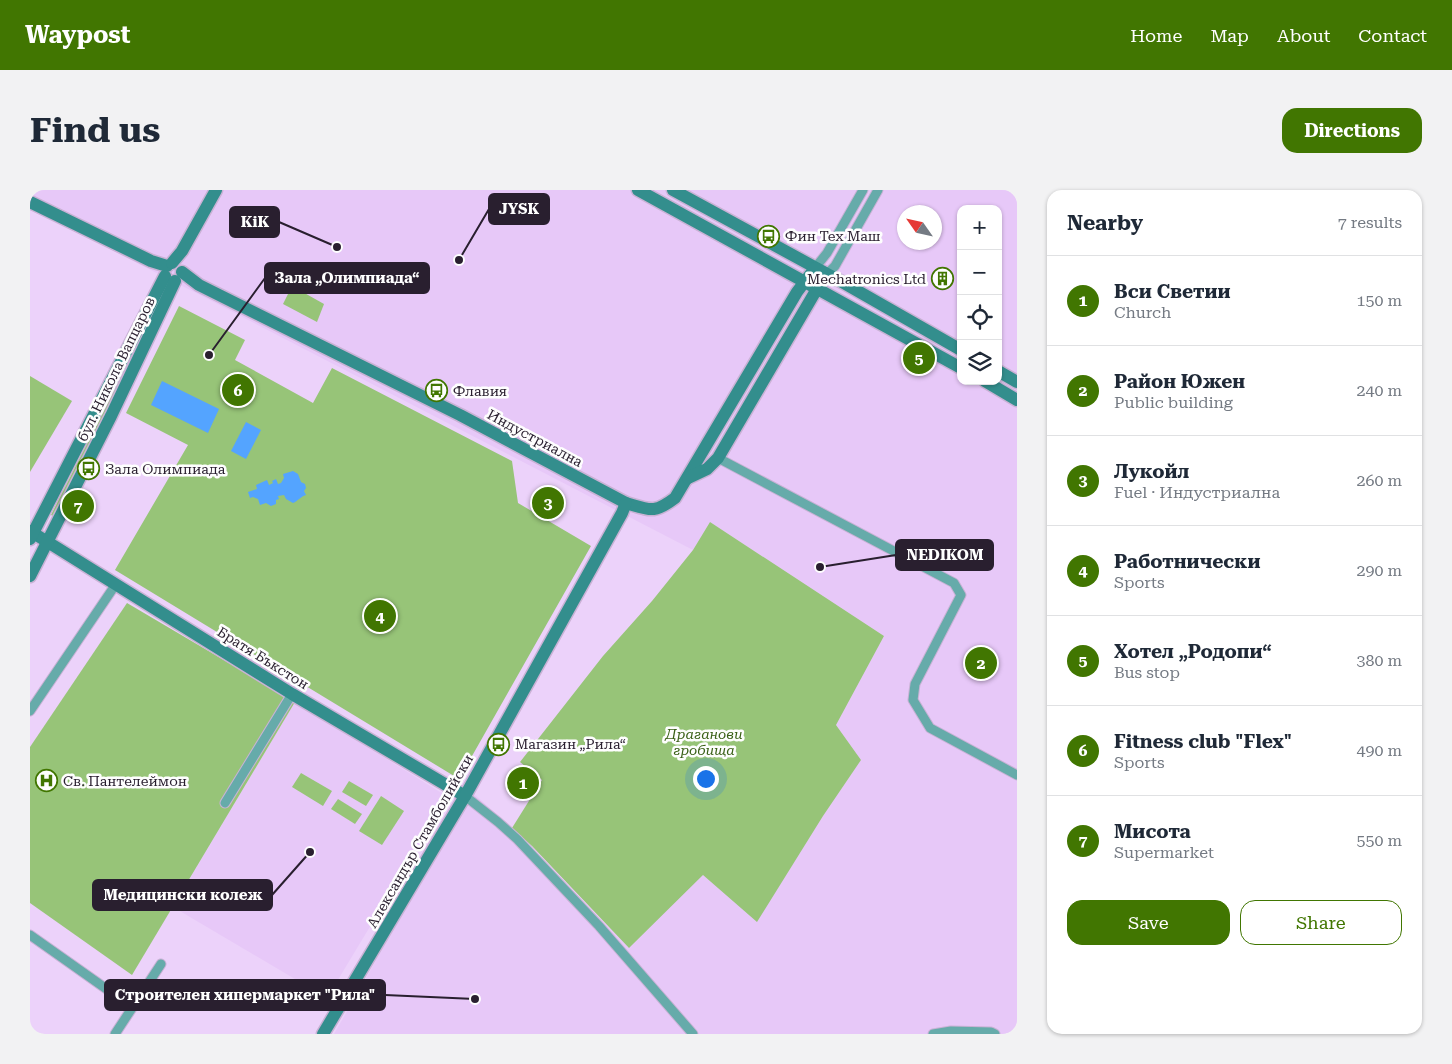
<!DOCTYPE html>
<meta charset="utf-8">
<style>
:root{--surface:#fff;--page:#f2f2f3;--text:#1f2937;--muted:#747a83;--line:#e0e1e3;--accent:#417601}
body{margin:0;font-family:"Roboto Serif",serif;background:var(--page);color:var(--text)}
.controls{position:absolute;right:15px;top:15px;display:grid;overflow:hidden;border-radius:10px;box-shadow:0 1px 4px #0004}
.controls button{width:45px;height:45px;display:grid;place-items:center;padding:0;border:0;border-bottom:1px solid var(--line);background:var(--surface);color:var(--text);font:25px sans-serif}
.compass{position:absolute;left:867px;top:15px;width:45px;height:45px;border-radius:50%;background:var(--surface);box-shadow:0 1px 4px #0004;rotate:304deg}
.you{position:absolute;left:675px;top:588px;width:18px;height:18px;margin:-12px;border:4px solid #fff;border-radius:50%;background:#1a73e8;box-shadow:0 0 0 8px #1a73e833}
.badge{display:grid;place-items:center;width:32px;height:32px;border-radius:50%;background:var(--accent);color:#fff;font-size:16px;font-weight:700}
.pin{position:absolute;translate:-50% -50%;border:2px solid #fff;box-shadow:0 1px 5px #0006}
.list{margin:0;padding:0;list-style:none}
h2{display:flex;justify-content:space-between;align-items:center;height:65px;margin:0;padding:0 20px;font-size:21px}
h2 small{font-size:16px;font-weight:400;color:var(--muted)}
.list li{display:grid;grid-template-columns:32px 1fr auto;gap:15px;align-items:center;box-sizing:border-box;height:90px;padding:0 20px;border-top:1px solid var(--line)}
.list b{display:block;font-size:19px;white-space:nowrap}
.list p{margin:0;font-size:16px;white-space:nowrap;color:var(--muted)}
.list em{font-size:16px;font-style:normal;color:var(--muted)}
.actions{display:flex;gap:10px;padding:15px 20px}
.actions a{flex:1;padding:11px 0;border:1px solid var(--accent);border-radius:15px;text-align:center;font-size:18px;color:var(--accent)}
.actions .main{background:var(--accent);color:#fff}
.icon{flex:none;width:28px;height:28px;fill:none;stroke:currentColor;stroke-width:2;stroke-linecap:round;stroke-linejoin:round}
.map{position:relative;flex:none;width:987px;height:844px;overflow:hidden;border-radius:15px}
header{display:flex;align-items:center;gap:30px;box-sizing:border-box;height:70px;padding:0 25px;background:var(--accent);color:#fff}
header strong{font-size:24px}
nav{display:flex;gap:28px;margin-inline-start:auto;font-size:18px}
.intro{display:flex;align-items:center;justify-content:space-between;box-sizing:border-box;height:120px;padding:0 30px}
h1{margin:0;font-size:35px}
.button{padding:12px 22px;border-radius:15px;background:var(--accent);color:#fff;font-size:18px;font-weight:700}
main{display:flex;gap:30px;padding:0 30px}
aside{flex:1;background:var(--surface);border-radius:15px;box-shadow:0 1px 4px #0004}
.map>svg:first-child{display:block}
.built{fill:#e7c8f8;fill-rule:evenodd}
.green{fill:#97c478}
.water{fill:#54a4ff}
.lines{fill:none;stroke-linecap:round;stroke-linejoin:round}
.street-casing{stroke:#c9b2d5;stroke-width:11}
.secondary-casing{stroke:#c9b2d5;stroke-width:15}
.street{stroke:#66abaa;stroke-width:9}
.secondary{stroke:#338e8d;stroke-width:12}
.labels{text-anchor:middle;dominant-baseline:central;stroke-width:5;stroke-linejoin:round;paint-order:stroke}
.poi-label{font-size:14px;fill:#291f2f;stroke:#fefefe;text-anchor:start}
.street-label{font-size:14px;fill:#291f2f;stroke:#fefefe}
.park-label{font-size:14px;font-style:italic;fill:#396016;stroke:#fefefe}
.leader{fill:none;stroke:#291f2f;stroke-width:2}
.callout-dot{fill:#291f2f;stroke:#fefefe;stroke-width:2}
.callout{fill:#291f2f;stroke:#291f2f;stroke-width:2}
.callout-label{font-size:15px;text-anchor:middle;font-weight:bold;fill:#fff}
</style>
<header>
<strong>Waypost</strong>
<nav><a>Home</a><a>Map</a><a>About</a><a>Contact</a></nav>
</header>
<div class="intro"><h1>Find us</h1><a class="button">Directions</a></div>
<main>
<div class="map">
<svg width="987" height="844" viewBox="0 0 987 844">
<rect width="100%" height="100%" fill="#ecd2fa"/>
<g class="built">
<path d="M0 0H987V844H304L442 602 482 638 599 758 673 685 727 731 793 626 831 570 806 535 854 446 680 332 663 360 170 105 0 19ZM931 19H968V191H931ZM874 22H904V52H874Z"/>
<path d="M265 512 418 607 297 808 143 717Z"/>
</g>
<g class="green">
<path d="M262 96 294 114 287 132 253 114Z"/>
<path d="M128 111 132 114 25 327 21 325Z"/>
<path d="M149 116 215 150 205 170 283 213 302 178 482 271 488 313 561 356 429 589 85 380 158 255 96 223Z"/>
<path d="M0 186 42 211 0 282Z"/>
<path d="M680 332 854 446 806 535 831 570 793 626 727 732 673 685 599 758 502 656 482 638 512 590 490 572 573 466 622 411 663 360Z"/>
<path d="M97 413 265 512 102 785 0 713V557Z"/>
<path d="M271 583 302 601 293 616 262 597Z"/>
<path d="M319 591 343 605 336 616 312 602Z"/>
<path d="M351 606 374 621 352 655 329 641Z"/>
<path d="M308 609 332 624 325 634 301 619Z"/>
</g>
<g class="water">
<path d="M132 191 189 219 178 243 121 215Z"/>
<path d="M216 232 231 240 216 269 201 261Z"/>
<path d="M263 281 268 284 271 292 275 294 276 298 274 301 276 305C270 307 268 311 263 313L256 309 254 305 248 306 249 309 246 310V314L241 316 236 313 230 315 228 309 223 307 220 308 218 302 227 299 226 295 237 290 239 295 243 293 242 291 246 289 248 294 251 293 254 288 253 284Z"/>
</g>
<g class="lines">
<defs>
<g id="street">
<path d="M785 78 797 63 833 0"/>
<path d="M797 84 805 76 848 0"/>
<path d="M688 268 924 393 931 405 885 494 883 510 900 538 987 585"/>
<path d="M0 521 86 394"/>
<path d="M435 606 468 632 487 649 569 736 663 844"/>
<path d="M195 613 262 504"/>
<path d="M0 745 102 817"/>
<path d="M85 844 131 774"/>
<path d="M903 844 921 841 961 842 965 844"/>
</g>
<g id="secondary">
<path d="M608 0 931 178"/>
<path d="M643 0 812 92 931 160"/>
<path d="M0 12 121 71 137 76"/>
<path d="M142 73 152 61 186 0"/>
<path d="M152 82 169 95 430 225 596 313C620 320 624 324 645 308L767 102 785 78"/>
<path d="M968 181 987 192"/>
<path d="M955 191 987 210"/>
<path d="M658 288 677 279 688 268 791 92"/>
<path d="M0 341 262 504 435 606"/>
<path d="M0 349 135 86"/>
<path d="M0 386 81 226 145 91"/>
<path d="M293 844 435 606 592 323 596 313"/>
</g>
</defs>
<use href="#street" class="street-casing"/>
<use href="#secondary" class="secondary-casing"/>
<use href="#street" class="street"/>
<use href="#secondary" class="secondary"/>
</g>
<defs>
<symbol id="bus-ring" viewBox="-11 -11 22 22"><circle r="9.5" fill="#fefefe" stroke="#417601" stroke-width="1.5"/><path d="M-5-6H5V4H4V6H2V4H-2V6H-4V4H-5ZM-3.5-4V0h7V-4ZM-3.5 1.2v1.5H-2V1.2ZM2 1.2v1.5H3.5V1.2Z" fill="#417601"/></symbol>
<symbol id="building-ring" viewBox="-11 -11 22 22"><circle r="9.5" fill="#fefefe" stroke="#417601" stroke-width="1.5"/><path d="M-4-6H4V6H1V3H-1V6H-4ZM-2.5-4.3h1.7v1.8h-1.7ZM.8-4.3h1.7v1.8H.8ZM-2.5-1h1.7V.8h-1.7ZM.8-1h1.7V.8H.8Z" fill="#417601"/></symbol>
<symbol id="hospital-ring" viewBox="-11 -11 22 22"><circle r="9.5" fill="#fefefe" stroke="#417601" stroke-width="1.5"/><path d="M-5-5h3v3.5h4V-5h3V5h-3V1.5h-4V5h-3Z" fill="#417601"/></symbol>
</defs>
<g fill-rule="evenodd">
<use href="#bus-ring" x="726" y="34" width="25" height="25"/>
<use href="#building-ring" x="900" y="76" width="25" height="25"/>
<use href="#bus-ring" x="394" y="188" width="25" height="25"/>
<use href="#bus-ring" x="46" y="266" width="25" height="25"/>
<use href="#bus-ring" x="456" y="542" width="25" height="25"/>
<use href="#hospital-ring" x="4" y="578" width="25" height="25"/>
</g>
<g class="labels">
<g class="poi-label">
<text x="755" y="46">Фин Тех Маш</text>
<text x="896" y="89" text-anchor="end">Mechatronics Ltd</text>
<text x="423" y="201">Флавия</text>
<text x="75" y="279">Зала Олимпиада</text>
<text x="485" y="554">Магазин „Рила“</text>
<text x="33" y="591">Св. Пантелеймон</text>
</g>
<g class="street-label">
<text transform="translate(86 179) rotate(-64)">бул. Никола Вапцаров</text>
<text transform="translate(505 248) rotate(28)">Индустриална</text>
<text transform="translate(233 468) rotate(32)">Братя Бъкстон</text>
<text transform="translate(390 651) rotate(-60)">Александър Стамболийски</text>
</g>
<g class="park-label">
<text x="674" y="544">Драганови<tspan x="674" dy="16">гробища</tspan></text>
</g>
</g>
<path class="leader" d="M429 70L459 19M307 57L249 32M179 165L235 88M790 377L866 365M280 662L242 705M445 809L355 805"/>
<g class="callout-dot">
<circle cx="429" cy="70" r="5"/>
<circle cx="307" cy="57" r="5"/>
<circle cx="179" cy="165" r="5"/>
<circle cx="790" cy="377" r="5"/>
<circle cx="280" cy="662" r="5"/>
<circle cx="445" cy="809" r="5"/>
</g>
<g class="callout">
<rect x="459" y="4" width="60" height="30" rx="5"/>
<rect x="200" y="17" width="49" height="30" rx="5"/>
<rect x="235" y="73" width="164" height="30" rx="5"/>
<rect x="866" y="350" width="97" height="30" rx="5"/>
<rect x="63" y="690" width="179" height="30" rx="5"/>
<rect x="75" y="790" width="280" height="30" rx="5"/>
</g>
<g class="callout-label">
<text x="489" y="24">JYSK</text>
<text x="225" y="37">KiK</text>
<text x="317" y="93">Зала „Олимпиада“</text>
<text x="915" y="370">NEDIKOM</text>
<text x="153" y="710">Медицински колеж</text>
<text x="215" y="810">Строителен хипермаркет "Рила"</text>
</g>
</svg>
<div class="controls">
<button>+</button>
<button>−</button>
<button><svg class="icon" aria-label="locate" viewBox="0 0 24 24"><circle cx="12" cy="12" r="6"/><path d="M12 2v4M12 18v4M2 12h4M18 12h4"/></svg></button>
<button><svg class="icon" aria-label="layers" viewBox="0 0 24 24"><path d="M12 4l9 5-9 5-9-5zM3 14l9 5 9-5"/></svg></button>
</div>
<svg class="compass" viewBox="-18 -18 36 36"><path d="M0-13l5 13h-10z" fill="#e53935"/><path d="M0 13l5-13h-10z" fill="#747a83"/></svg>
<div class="you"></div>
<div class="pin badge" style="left:493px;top:593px">1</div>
<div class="pin badge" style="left:951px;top:473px">2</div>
<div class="pin badge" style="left:518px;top:313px">3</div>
<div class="pin badge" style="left:350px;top:426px">4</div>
<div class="pin badge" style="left:889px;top:168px">5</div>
<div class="pin badge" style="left:208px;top:200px">6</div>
<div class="pin badge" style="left:48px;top:316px">7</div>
</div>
<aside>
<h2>Nearby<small>7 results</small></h2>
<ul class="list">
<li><span class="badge">1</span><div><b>Вси Светии</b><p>Church</p></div><em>150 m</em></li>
<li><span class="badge">2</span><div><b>Район Южен</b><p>Public building</p></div><em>240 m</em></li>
<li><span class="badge">3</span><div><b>Лукойл</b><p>Fuel · Индустриална</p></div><em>260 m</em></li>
<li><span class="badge">4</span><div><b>Работнически</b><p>Sports</p></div><em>290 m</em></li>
<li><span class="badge">5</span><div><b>Хотел „Родопи“</b><p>Bus stop</p></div><em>380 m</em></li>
<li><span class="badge">6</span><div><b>Fitness club &quot;Flex&quot;</b><p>Sports</p></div><em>490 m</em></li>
<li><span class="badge">7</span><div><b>Мисота</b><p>Supermarket</p></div><em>550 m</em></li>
</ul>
<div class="actions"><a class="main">Save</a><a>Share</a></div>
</aside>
</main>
